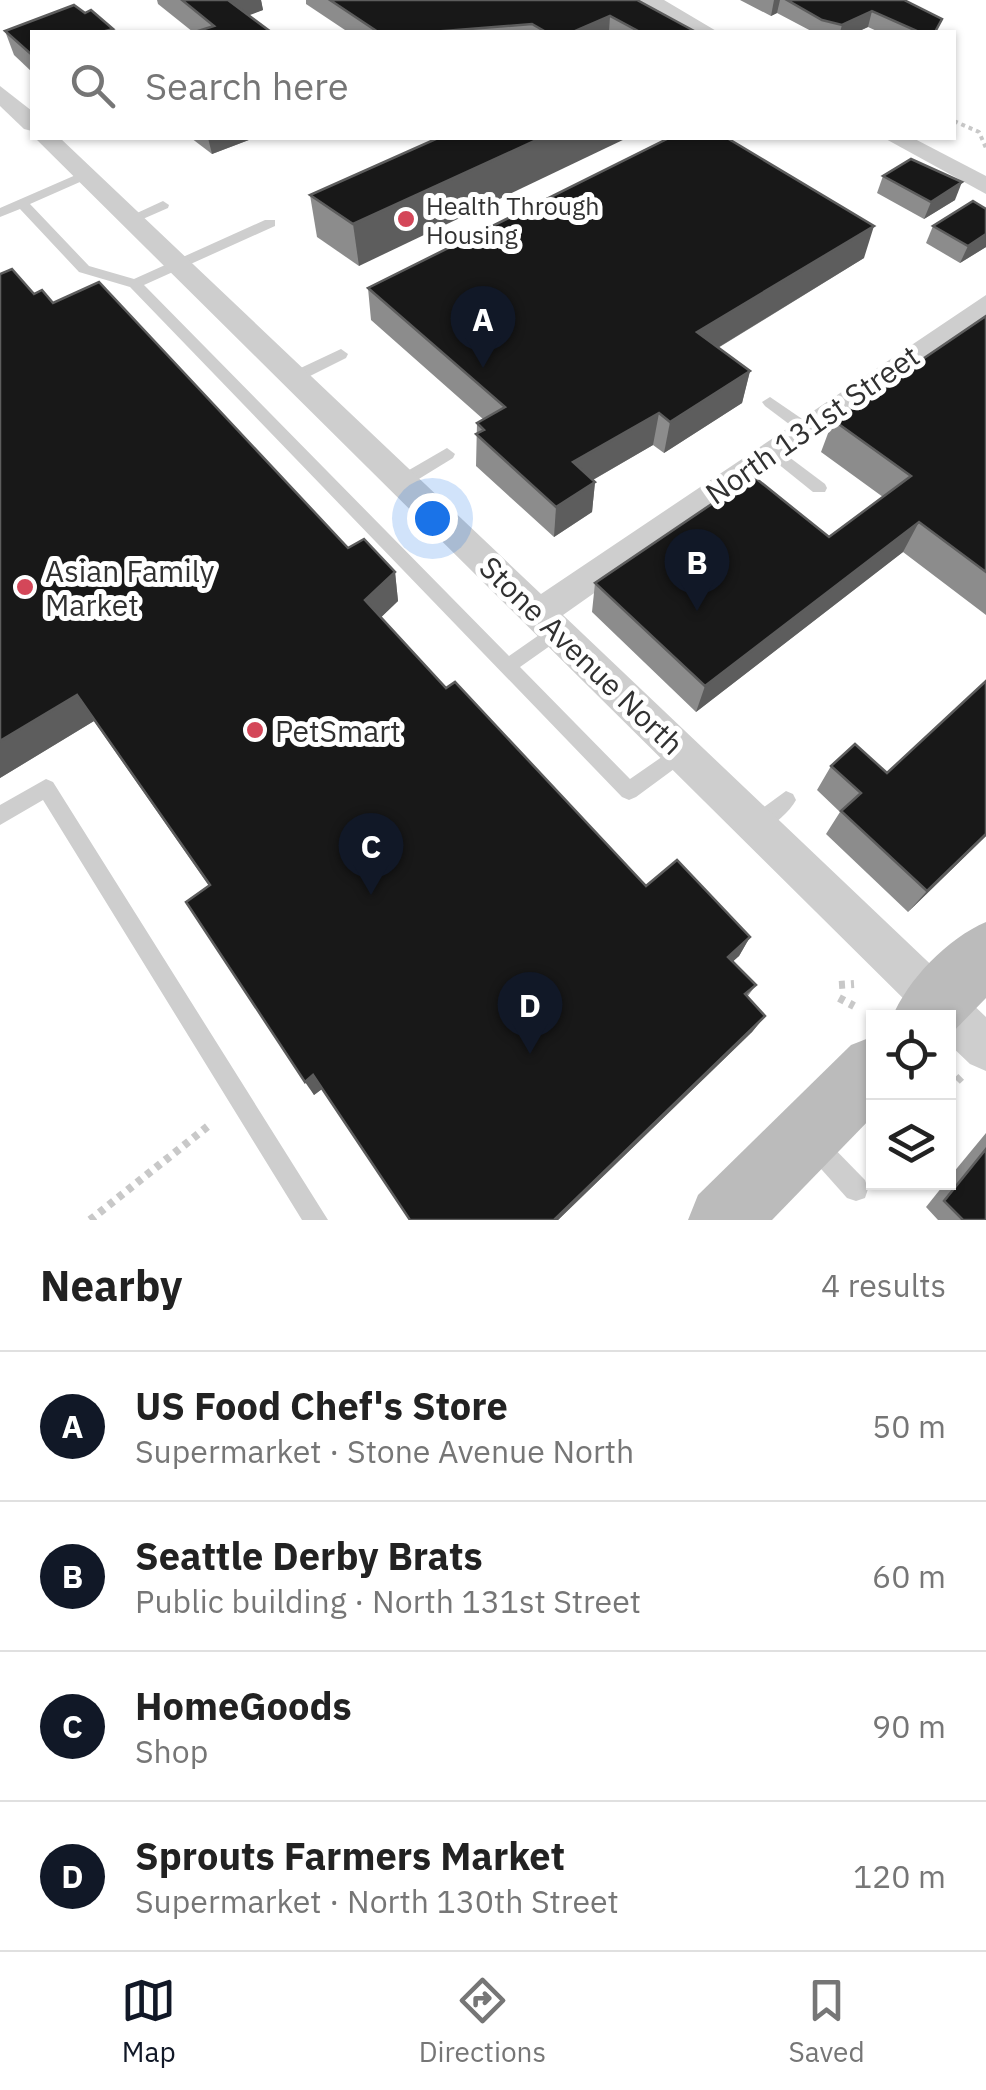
<!DOCTYPE html>
<meta charset="utf-8">
<style>
:root{--surface:#fff;--page:#f6f6f6;--text:#222;--muted:#767676;--line:#e0e0e0;--accent:#111827}
body{margin:0;font-family:"IBM Plex Sans",sans-serif;background:var(--page);color:var(--text)}
.controls{position:absolute;right:30px;bottom:30px;display:grid;overflow:hidden;border-radius:0px;box-shadow:0 2px 8px #0004}
.controls button{width:90px;height:90px;display:grid;place-items:center;padding:0;border:0;border-bottom:2px solid var(--line);background:var(--surface);color:var(--text);font:50px sans-serif}
.you{position:absolute;left:432px;top:518px;width:35px;height:35px;margin:-25px;border:8px solid #fff;border-radius:50%;background:#1a73e8;box-shadow:0 0 0 15px #1a73e833}
.badge{display:grid;place-items:center;width:65px;height:65px;border-radius:50%;background:var(--accent);color:#fff;font-size:32px;font-weight:700}
.pin{position:absolute;translate:-50% -82px;filter:drop-shadow(0 2px 5px #0008)}
.pin::after{content:'';position:absolute;top:52px;width:35px;height:30px;background:inherit;clip-path:polygon(0 0,100% 0,50% 100%)}
.list{margin:0;padding:0;list-style:none}
h2{display:flex;justify-content:space-between;align-items:center;height:130px;margin:0;padding:0 40px;font-size:42px}
h2 small{font-size:32px;font-weight:400;color:var(--muted)}
.list li{display:grid;grid-template-columns:65px 1fr auto;gap:30px;align-items:center;box-sizing:border-box;height:150px;padding:0 40px;border-top:2px solid var(--line)}
.list b{display:block;font-size:38px;white-space:nowrap}
.list p{margin:0;font-size:32px;white-space:nowrap;color:var(--muted)}
.list em{font-size:32px;font-style:normal;color:var(--muted)}
.icon{flex:none;width:55px;height:55px;fill:none;stroke:currentColor;stroke-width:2;stroke-linecap:round;stroke-linejoin:round}
.map{position:relative;flex:none;width:986px;height:1220px;overflow:hidden}
.search{position:absolute;background:var(--surface);box-shadow:0 2px 8px #0004;left:30px;right:30px;top:30px;height:110px;display:flex;align-items:center;gap:25px;box-sizing:border-box;padding:0 35px;border-radius:0px;color:var(--muted);font-size:38px}
.sheet{height:730px;background:var(--surface)}
nav{display:flex;justify-content:space-around;align-items:center;box-sizing:border-box;height:140px;border-top:2px solid var(--line);background:var(--surface);font-size:28px;color:var(--muted)}
nav a{display:grid;justify-items:center;gap:5px}
nav .on{color:var(--accent)}
.map>svg:first-child{display:block}
.lines{fill:none;stroke-linecap:round;stroke-linejoin:round}
.path-far1{stroke:#c8c8c8;stroke-width:4;stroke-dasharray:4 4;stroke-linecap:butt}
.path{stroke:#c8c8c8;stroke-width:8;stroke-dasharray:6 6;stroke-linecap:butt}
.lane{fill:#cecece;fill-rule:evenodd}
.street{fill:#cecece;fill-rule:evenodd}
.secondary{fill:#bbb;fill-rule:evenodd}
.wall{fill:#8c8c8c}
.shaded-wall{fill:#5d5d5d}
.building{fill:#181818;stroke:#5d5d5d;stroke-width:2.5}
.poi-dot{fill:#d44759;stroke:#fff;stroke-width:4}
.labels{text-anchor:middle;dominant-baseline:central;stroke-width:10;stroke-linejoin:round;paint-order:stroke}
.far-poi-label{font-size:25px;fill:#313131;stroke:#fff;text-anchor:start}
.street-label{font-size:30px;fill:#313131;stroke:#fff}
.poi-label{font-size:30px;fill:#313131;stroke:#fff;text-anchor:start}
</style>
<div class="map">
<svg width="986" height="1220" viewBox="0 0 986 1220">
<rect width="100%" height="100%" fill="#fff"/>
<g class="lines">
<path class="path-far1" d="M954 121 979 132 986 148"/>
<g class="path">
<path d="M839 985 854 984"/>
<path d="M839 998 854 1006"/>
<path d="M948 1081 953 1085 962 1076"/>
<path d="M90 1220 212 1123"/>
</g>
<g class="lane">
<path d="M85 171 91 175 89 178 30 204 89 266 134 279 265 220H275V226L144 285 509 656 552 626H564L567 631 564 636 520 667 630 779 682 743 689 746 692 752 689 758 636 797 629 800 622 797 130 287 79 272 20 209 0 217V208Z"/>
<path d="M163 201 169 205 168 208 136 222H126L124 219Z"/>
<path d="M341 349 348 354 346 358 300 381H290L288 377 290 373Z"/>
<path d="M770 397 811 425 814 429 811 433H801L765 406 762 402Z"/>
<path d="M773 445 825 484 827 488 825 492H813L767 455 765 451Z"/>
<path d="M447 448 455 454 453 458 409 485H397L395 481 397 477Z"/>
<path d="M46 779 53 782 328 1220H302L43 800 0 825V805Z"/>
<path d="M786 791 793 794 796 800C789 813 770 829 756 834L749 832 746 825 749 818Z"/>
<path d="M814 1132 822 1136 865 1180 868 1189 865 1198 856 1201 847 1198 806 1152 802 1144 806 1136Z"/>
</g>
<g class="street">
<path d="M638 0H664L718 32H692Z"/>
<path d="M0 86 32 111V131L24 129 0 106Z"/>
<path d="M35 138H60L541 594 986 295V317L563 615 986 1017V1071L970 1064 948 1043V1018H923Z"/>
<path d="M884 138H913L986 176V194Z"/>
</g>
<g class="secondary">
<path d="M986 922V998L948 1037V1018H892C907 980 948 938 986 922Z"/>
<path d="M874 1036V1115L772 1220H688L698 1195 851 1045Z"/>
</g>
</g>
<g class="wall">
<path d="M157 0H261L263 10 193 32 158 4Z"/>
<path d="M306 0H637L696 32H348L306 4Z"/>
<path d="M740 0H904L937 32H879L868 27 857 32H813L777 13 771 16Z"/>
<path d="M5 31 32 32V72L14 55Z"/>
<path d="M191 138H254L212 154Z"/>
<path d="M438 138 359 266 317 237 310 195Z"/>
<path d="M883 176 955 200 924 219 877 193Z"/>
<path d="M986 209V247L960 263 926 243 933 226Z"/>
<path d="M864 258 718 348 750 371 742 403 664 453 653 445 593 480 595 482 592 512 554 537 476 466 477 423 483 419 371 320 368 288Z"/>
<path d="M34 294 53 303 348 548 395 572 398 601 381 617 446 688 646 886 750 937 739 956 733 961 756 985 747 997 765 1016 752 1032 558 1220H410L322 1089 314 1095 209 886 94 721 0 778Z"/>
<path d="M986 316V615L903 552 696 712 592 612 595 583 829 537 883 497 821 452 833 420Z"/>
<path d="M831 766 887 773 986 836 908 912 826 834 840 812 817 790Z"/>
<path d="M986 1133V1220H938L926 1207 946 1182H948V1179Z"/>
</g>
<g class="shaded-wall">
<path d="M221 0H261L263 10 226 24Z"/>
<path d="M774 0H780L777 13 771 16Z"/>
<path d="M872 11 868 27 857 32H840L842 25Z"/>
<path d="M610 16 609 32H573Z"/>
<path d="M208 138H254L212 154Z"/>
<path d="M541 138H627L359 266 353 224Z"/>
<path d="M962 182 955 200 924 219 931 202Z"/>
<path d="M874 226 864 258 691 364 697 332Z"/>
<path d="M986 234V247L960 263 968 246Z"/>
<path d="M750 371 742 403 664 453 670 422Z"/>
<path d="M659 413 653 445 570 493 573 462Z"/>
<path d="M595 482 592 512 554 537 556 507Z"/>
<path d="M919 522 903 552 696 712 705 686Z"/>
<path d="M395 572 398 601 370 628 365 600Z"/>
<path d="M77 695 94 721 0 778V741Z"/>
<path d="M986 834V836L908 912 927 891Z"/>
<path d="M750 937 739 956 718 975 728 957Z"/>
<path d="M765 1016 752 1032 558 1220H554Z"/>
<path d="M313 1075 322 1089 314 1095 305 1082Z"/>
</g>
<g class="building">
<path d="M182 0H228L271 32H195L214 26Z"/>
<path d="M330 0H637L696 32H640L610 16 573 32H546L532 24 431 32H378Z"/>
<path d="M787 0H904L942 19 935 32H919L872 11 842 25 822 20Z"/>
<path d="M74 5 85 13 91 10 113 29 102 32H32V55L5 31Z"/>
<path d="M438 138H541L353 224 310 195Z"/>
<path d="M669 138H727L874 226 697 332 750 371 670 422 659 413 573 462 595 482 556 507 476 434 484 430 477 423 505 407 368 288Z"/>
<path d="M911 159 962 182 931 202 883 176Z"/>
<path d="M973 201 986 209V234L968 246 933 226Z"/>
<path d="M12 269 34 294 42 290 53 303 99 282 348 548 364 539 395 572 365 600 446 688 455 682 646 886 677 860 750 937 728 957 756 985 745 994 765 1016 554 1220H410L313 1075 305 1082 186 902 210 885 77 695 0 741V274Z"/>
<path d="M986 316V572L919 522 705 686 595 583 753 476 829 537 911 476 833 420Z"/>
<path d="M986 681V834L927 891 841 811 861 793 831 766 855 744 887 773Z"/>
<path d="M986 1149V1220H963L944 1201Z"/>
</g>
<g class="poi-dot">
<circle cx="406" cy="219" r="10"/>
<circle cx="25" cy="587" r="10"/>
<circle cx="255" cy="730" r="10"/>
</g>
<g class="labels">
<g class="far-poi-label">
<text x="426" y="205">Health Through<tspan x="426" dy="29">Housing</tspan></text>
</g>
<g class="street-label">
<text transform="translate(812 424) rotate(-35)">North 131st Street</text>
<text transform="translate(582 655) rotate(44)">Stone Avenue North</text>
</g>
<g class="poi-label">
<text x="45" y="570">Asian Family<tspan x="45" dy="34">Market</tspan></text>
<text x="275" y="730">PetSmart</text>
</g>
</g>
</svg>
<div class="controls">
<button><svg class="icon" aria-label="locate" viewBox="0 0 24 24"><circle cx="12" cy="12" r="6"/><path d="M12 2v4M12 18v4M2 12h4M18 12h4"/></svg></button>
<button><svg class="icon" aria-label="layers" viewBox="0 0 24 24"><path d="M12 4l9 5-9 5-9-5zM3 14l9 5 9-5"/></svg></button>
</div>
<div class="you"></div>
<div class="pin badge" style="left:483px;top:368px">A</div>
<div class="pin badge" style="left:697px;top:611px">B</div>
<div class="pin badge" style="left:371px;top:895px">C</div>
<div class="pin badge" style="left:530px;top:1054px">D</div>
<div class="search"><svg class="icon" aria-label="search" viewBox="0 0 24 24"><circle cx="10" cy="10" r="6"/><path d="M15 15l6 6"/></svg>Search here</div>
</div>
<section class="sheet">
<h2>Nearby<small>4 results</small></h2>
<ul class="list">
<li><span class="badge">A</span><div><b>US Food Chef's Store</b><p>Supermarket · Stone Avenue North</p></div><em>50 m</em></li>
<li><span class="badge">B</span><div><b>Seattle Derby Brats</b><p>Public building · North 131st Street</p></div><em>60 m</em></li>
<li><span class="badge">C</span><div><b>HomeGoods</b><p>Shop</p></div><em>90 m</em></li>
<li><span class="badge">D</span><div><b>Sprouts Farmers Market</b><p>Supermarket · North 130th Street</p></div><em>120 m</em></li>
</ul>
</section>
<nav>
<a class="on"><svg class="icon" aria-label="map" viewBox="0 0 24 24"><path d="M3 6l6-2 6 2 6-2v14l-6 2-6-2-6 2zM9 4v14M15 6v14"/></svg>Map</a>
<a><svg class="icon" aria-label="directions" viewBox="0 0 24 24"><path d="M12 3l9 9-9 9-9-9zM9 14v-3h6M13 9l2 2-2 2"/></svg>Directions</a>
<a><svg class="icon" aria-label="saved" viewBox="0 0 24 24"><path d="M7 4h10v16l-5-4-5 4z"/></svg>Saved</a>
</nav>
